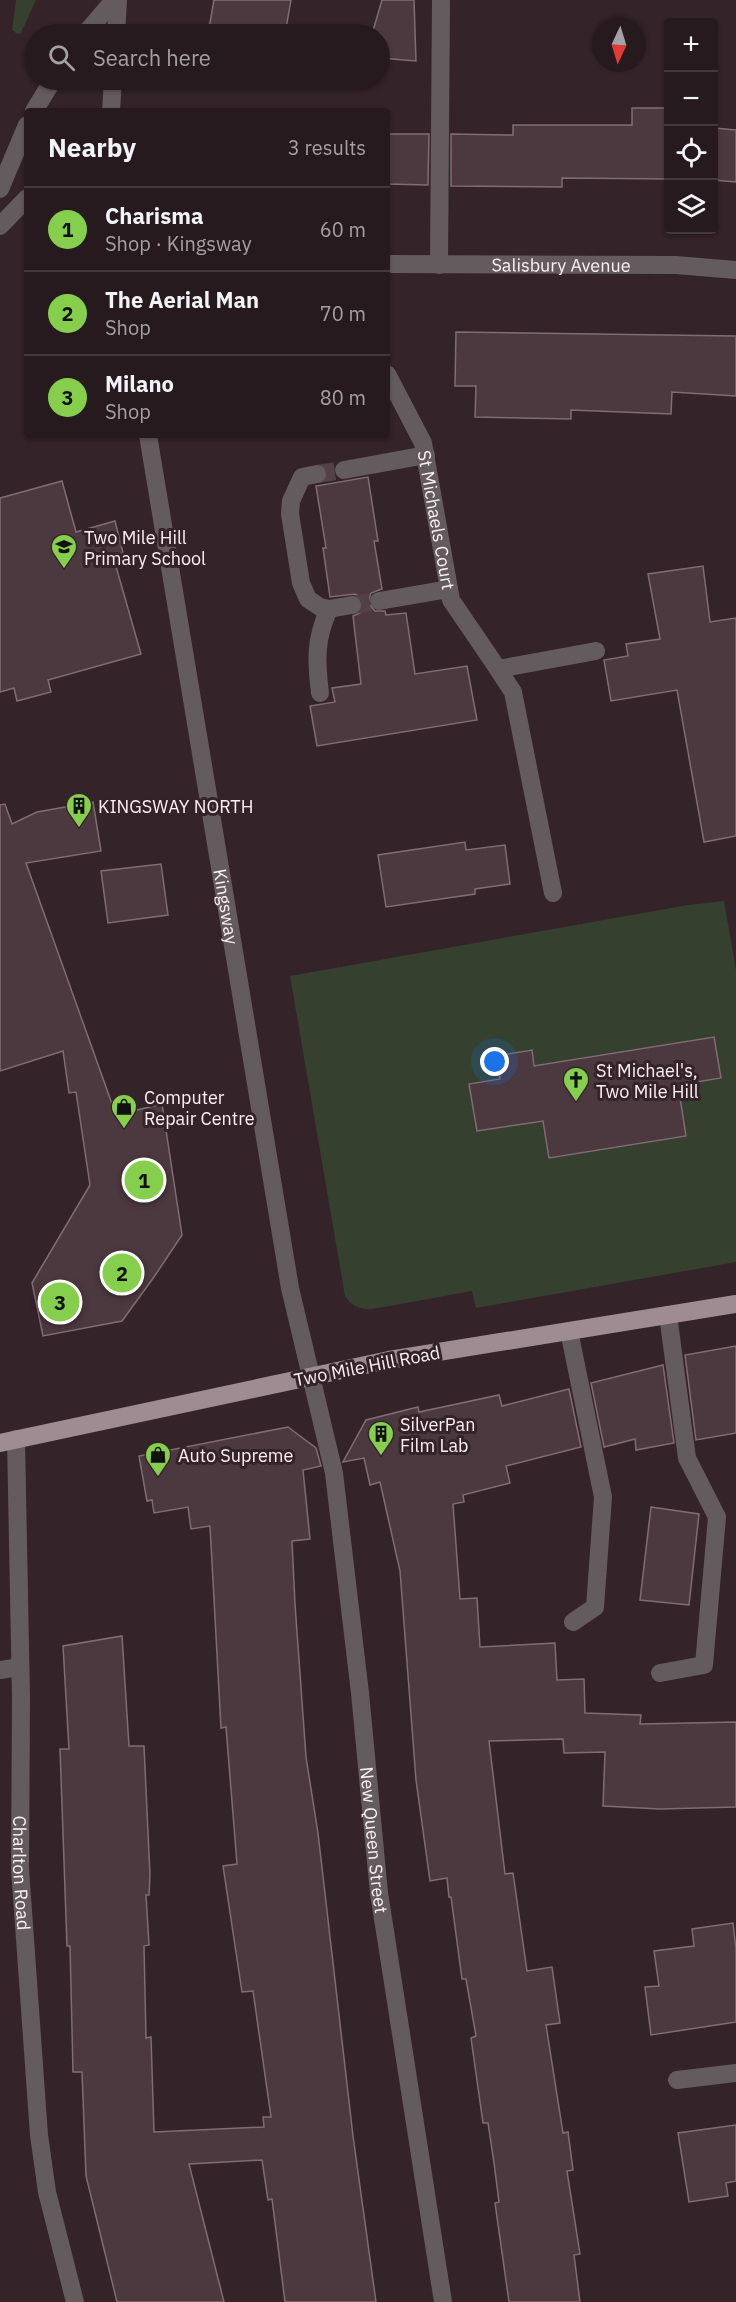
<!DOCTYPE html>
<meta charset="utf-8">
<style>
:root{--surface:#271a1f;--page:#2f2328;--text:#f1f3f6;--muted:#a4a1a4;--line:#43383d;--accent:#85cf4c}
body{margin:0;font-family:"IBM Plex Sans",sans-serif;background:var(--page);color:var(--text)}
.controls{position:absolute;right:18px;top:18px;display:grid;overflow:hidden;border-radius:6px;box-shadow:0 2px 4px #0004}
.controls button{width:54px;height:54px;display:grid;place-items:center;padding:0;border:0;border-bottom:2px solid var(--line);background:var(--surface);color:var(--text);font:30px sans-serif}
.compass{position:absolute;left:592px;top:18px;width:54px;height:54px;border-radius:50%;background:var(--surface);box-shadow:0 2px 4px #0004;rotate:184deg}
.you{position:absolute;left:495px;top:1062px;width:21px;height:21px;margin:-15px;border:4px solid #fff;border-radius:50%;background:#1a73e8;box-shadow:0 0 0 9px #1a73e833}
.badge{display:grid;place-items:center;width:39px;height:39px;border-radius:50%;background:var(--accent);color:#111;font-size:20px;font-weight:700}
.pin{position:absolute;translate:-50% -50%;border:3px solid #fff;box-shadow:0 2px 6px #0006}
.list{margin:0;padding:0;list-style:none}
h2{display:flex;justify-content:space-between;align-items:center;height:78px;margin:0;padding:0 24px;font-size:26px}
h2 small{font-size:20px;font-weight:400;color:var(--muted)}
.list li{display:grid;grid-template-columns:39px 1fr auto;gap:18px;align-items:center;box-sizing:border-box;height:84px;padding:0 24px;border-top:2px solid var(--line)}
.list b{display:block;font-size:22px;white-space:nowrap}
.list p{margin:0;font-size:20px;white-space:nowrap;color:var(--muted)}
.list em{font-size:20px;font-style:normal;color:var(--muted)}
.icon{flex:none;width:33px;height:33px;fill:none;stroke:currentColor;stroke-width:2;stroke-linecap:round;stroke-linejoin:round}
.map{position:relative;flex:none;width:736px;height:2302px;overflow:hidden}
.search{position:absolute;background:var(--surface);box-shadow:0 2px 4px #0004;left:24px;top:24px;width:366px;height:66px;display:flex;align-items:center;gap:15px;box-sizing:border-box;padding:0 21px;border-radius:33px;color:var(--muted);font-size:22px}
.panel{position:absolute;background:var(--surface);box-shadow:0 2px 4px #0004;left:24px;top:108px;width:366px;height:330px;border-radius:6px}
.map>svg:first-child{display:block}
.green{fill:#35412e}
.building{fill:#4c393f;stroke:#816c73;stroke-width:1.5}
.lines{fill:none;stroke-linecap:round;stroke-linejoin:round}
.minor-tunnel{stroke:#524248;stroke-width:18;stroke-dasharray:18 9;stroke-linecap:butt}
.minor{stroke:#645b5e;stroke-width:18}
.major{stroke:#9f8c92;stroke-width:18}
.labels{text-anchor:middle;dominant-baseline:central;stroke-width:6;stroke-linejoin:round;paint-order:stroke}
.street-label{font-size:18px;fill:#fdf1f5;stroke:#342329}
.poi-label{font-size:18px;fill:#fdf1f5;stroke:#342329;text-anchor:start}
</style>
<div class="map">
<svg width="736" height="2302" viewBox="0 0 736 2302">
<rect width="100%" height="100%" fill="#342329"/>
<g class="green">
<path d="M16 0H36L21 33 17 34 12 30Z"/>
<path d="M724 901 736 970V1262L476 1308 472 1291 373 1309C361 1310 352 1307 345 1296L290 976 688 905Z"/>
</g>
<g class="building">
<path d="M214 0H291L285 34H208Z"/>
<path d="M382 0H414L416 61 380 58V34H372Z"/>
<path d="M632 108H665V127H669V179L562 178V187L451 186V134L513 135V125H632Z"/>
<path d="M714 128 736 130V182L714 180Z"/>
<path d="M387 134H429L428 185 387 184Z"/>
<path d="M456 332 736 336V396L672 392 671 414 571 410V419L475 417 476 386H455Z"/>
<path d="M368 477 378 541H374L382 589 371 593 368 603 375 611H385L386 615 406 613 415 674 467 666 477 720 317 746 310 706 335 702 332 688 361 684 353 616 360 613 363 604 360 597 355 594 330 597 323 548H326L316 486Z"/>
<path d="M62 481 76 532 115 521 123 553 113 556 141 654 48 680 51 692 17 701 14 688 0 692V498Z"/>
<path d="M703 566 710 622 736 618V836L704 842 677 690 611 701 604 660 628 656 626 644 660 639 648 574Z"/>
<path d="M93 802 101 851 26 863 116 1115 162 1104 182 1235 154 1277 122 1321 43 1336 32 1283 90 1185 76 1092 69 1093 63 1051 0 1071V805L5 804 12 824 37 812Z"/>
<path d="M465 842 466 850 505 845 510 884 475 889V894L386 907 378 855Z"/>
<path d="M161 864 168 915 108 923 101 871Z"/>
<path d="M714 1037 721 1078 678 1085 686 1136 549 1158 543 1121 477 1131 469 1084 500 1079 496 1056 532 1050 534 1066Z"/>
<path d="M736 1346V1433L696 1440 685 1355Z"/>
<path d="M663 1365 674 1443 636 1450 635 1439 604 1447 591 1383Z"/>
<path d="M569 1389 581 1447 506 1466 510 1483 463 1495 464 1502 453 1504 460 1599 477 1598 480 1647 555 1643 557 1680 584 1679 585 1713 641 1715 640 1724 736 1722V1807L660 1809 603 1806 605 1752 564 1753 563 1739 489 1741 505 1874 513 1873 527 1971 552 1967 560 2023 546 2025 563 2133 568 2132 573 2170 567 2171 580 2254 574 2255 580 2302H509L495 2203 499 2202 494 2163 488 2123H483L471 2038 476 2036 466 1979H462L451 1897H449L447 1878 430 1881 416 1780 400 1571 380 1482 370 1485 364 1458 343 1462 366 1420 418 1407 419 1412 499 1395 502 1406Z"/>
<path d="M288 1427 316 1448 321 1466 303 1470 310 1539 292 1541 295 1604 306 1757 318 1833 353 2136 376 2302H285L272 2199 268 2200 262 2160 189 2164 224 2302H117L86 2176 82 2072H73L70 1946H67L60 1749H69L63 1646 122 1636 129 1746H144L150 1875 149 1895H146L149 1945 144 1946 146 2038 151 2037 154 2132 264 2127 263 2117H271L253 1991 242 1992 223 1866 237 1864 226 1727 221 1728 210 1526 191 1529 188 1507 154 1513 152 1500 147 1501 139 1456Z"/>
<path d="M651 1507 699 1514 689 1605 640 1600Z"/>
<path d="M733 1923 736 1949V2022L651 2035 645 1987 659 1986 654 1951 694 1946 692 1929Z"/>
<path d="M736 2125V2181L726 2183 728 2196 689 2202 678 2133Z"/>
</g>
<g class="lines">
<g class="minor-tunnel">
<path d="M317 474 344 470"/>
<path d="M352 605 379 601"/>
</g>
<g class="minor">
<path d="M85 34 114 0"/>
<path d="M116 34 118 0"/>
<path d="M34 111 53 80"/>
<path d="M111 111 113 80"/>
<path d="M0 189 27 125"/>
<path d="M0 226 27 198"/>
<path id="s1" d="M387 264 676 265 736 270"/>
<path d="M439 265 441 0"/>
<path id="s2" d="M387 374 423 443 451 600 498 669 596 651"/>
<path id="s3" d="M148 435 290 1288 334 1473 360 1693 379 1893 443 2302"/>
<path d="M344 470 426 455"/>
<path d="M317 474 302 477 291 501 290 514 301 583 308 599 320 607 329 609 352 605"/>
<path d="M379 601 449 589"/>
<path d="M498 669 513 692 553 893"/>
<path d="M320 693C316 661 315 639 329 609"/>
<path d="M569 1331 603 1497 595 1607 573 1622"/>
<path id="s4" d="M16 1439 21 1698 20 1869 39 2135 47 2192 75 2302"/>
<path d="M0 1670 20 1667"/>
<path d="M660 1673 704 1665 717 1517 687 1458 668 1315"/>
<path d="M677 2080 736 2073"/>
</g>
<path class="major" d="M0 1443 389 1360 736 1304"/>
</g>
<defs>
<symbol id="school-pin" viewBox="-11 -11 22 30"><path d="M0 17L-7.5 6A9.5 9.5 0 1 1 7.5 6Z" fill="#85cf4c" stroke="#342329"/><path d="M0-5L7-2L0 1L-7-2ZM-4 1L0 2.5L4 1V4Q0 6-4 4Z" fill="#111"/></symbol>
<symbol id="building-pin" viewBox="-11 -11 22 30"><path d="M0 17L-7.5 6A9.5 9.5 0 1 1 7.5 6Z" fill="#85cf4c" stroke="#342329"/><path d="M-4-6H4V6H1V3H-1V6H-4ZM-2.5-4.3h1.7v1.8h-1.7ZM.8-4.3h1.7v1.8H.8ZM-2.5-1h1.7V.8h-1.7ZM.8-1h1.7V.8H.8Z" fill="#111"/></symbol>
<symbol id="church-pin" viewBox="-11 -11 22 30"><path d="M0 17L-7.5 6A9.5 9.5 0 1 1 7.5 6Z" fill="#85cf4c" stroke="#342329"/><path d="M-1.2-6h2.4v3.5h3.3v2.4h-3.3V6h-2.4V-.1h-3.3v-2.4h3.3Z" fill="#111"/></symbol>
<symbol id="shop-pin" viewBox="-11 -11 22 30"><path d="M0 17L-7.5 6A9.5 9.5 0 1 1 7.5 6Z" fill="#85cf4c" stroke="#342329"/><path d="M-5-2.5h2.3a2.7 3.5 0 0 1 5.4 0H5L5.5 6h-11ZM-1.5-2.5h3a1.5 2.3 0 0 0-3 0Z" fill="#111"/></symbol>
</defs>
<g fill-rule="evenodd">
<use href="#school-pin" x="49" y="532" width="30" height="40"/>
<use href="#building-pin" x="64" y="791" width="30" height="40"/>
<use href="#church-pin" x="561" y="1065" width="30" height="40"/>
<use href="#shop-pin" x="109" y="1092" width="30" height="40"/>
<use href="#building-pin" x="366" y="1419" width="30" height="40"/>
<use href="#shop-pin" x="143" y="1440" width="30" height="40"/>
</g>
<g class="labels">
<g class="street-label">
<text stroke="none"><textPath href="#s1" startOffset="174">Salisbury Avenue</textPath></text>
<text stroke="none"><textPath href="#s2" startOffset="156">St Michaels Court</textPath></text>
<text stroke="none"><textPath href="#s3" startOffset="478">Kingsway</textPath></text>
<text transform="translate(367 1366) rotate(-11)">Two Mile Hill Road</text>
<text stroke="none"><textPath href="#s3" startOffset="1424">New Queen Street</textPath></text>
<text stroke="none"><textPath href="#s4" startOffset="434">Charlton Road</textPath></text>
</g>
<g class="poi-label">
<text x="84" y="537">Two Mile Hill<tspan x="84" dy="21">Primary School</tspan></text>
<text x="98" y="806">KINGSWAY NORTH</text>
<text x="596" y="1070">St Michael's,<tspan x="596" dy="21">Two Mile Hill</tspan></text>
<text x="144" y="1097">Computer<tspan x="144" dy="21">Repair Centre</tspan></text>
<text x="400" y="1424">SilverPan<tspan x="400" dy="21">Film Lab</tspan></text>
<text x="178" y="1455">Auto Supreme</text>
</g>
</g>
</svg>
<div class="controls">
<button>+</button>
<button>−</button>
<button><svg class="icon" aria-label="locate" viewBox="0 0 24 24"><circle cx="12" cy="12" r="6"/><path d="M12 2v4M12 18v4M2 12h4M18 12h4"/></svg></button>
<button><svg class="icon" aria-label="layers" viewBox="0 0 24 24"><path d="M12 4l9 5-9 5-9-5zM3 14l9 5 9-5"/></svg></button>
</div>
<svg class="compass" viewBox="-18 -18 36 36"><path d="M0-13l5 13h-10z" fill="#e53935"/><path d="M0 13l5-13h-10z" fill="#a4a1a4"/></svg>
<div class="you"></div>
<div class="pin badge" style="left:144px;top:1180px">1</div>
<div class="pin badge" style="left:122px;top:1273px">2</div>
<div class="pin badge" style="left:60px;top:1302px">3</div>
<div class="search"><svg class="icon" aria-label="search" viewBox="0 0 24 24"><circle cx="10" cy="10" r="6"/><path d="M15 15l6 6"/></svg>Search here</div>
<section class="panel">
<h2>Nearby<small>3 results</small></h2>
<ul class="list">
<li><span class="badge">1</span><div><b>Charisma</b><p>Shop · Kingsway</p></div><em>60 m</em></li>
<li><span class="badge">2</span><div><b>The Aerial Man</b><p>Shop</p></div><em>70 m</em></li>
<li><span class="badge">3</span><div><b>Milano</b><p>Shop</p></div><em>80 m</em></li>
</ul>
</section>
</div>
